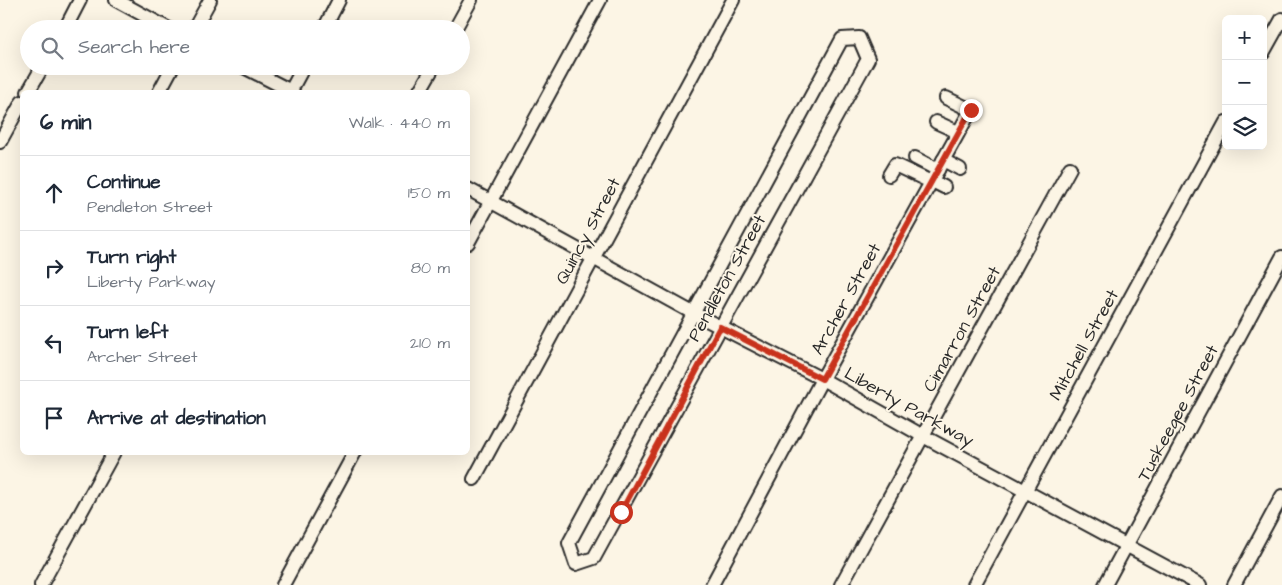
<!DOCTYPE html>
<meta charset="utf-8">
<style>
:root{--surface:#fff;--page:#f6f6f7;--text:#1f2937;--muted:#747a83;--line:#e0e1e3}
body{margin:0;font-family:"Architects Daughter",sans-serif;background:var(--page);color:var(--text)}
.controls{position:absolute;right:15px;top:15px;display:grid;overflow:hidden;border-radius:8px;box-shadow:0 5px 20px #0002}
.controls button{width:45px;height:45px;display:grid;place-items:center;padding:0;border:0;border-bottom:1px solid var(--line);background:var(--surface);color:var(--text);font:25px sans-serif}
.stop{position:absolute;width:15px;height:15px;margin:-11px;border:4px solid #c8321e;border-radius:50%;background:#fff}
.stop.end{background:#c8321e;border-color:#fff;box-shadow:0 1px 5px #0008}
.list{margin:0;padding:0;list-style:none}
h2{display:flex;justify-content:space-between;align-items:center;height:65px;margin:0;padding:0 20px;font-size:21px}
h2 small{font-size:16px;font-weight:400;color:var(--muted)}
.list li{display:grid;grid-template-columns:32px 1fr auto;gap:15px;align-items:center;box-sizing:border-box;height:75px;padding:0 20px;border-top:1px solid var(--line)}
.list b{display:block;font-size:19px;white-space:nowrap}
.list p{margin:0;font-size:16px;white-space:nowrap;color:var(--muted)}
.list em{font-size:16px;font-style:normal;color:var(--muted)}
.icon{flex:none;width:28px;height:28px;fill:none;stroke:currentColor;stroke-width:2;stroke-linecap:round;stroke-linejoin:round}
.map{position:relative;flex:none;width:1282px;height:585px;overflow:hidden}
.search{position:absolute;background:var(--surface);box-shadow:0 5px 20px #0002;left:20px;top:20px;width:450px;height:55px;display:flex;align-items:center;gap:12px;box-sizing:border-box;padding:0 18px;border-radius:28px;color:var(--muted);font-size:19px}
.panel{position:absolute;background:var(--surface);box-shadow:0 5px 20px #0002;left:20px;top:90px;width:450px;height:365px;border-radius:8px}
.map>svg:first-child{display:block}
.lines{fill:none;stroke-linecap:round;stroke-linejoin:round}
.minor-casing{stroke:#2b2b2b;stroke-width:16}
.minor{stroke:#fcf5e5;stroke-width:12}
.route{stroke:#c8321e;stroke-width:6}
.labels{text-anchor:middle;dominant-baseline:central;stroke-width:4;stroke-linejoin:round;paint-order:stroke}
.street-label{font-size:18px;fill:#2b2b2b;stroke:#fcf5e5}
</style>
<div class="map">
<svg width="1282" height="585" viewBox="0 0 1282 585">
<rect width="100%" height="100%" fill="#fcf5e5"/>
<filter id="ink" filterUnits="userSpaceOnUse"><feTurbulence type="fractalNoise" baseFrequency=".02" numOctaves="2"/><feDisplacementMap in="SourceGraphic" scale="10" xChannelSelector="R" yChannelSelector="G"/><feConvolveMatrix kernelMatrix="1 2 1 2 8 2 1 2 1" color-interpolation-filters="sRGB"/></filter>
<g filter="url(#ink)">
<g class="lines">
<defs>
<g id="minor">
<path d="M116 0 169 29"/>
<path d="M65 29 80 0"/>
<path d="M194 29 210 0"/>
<path d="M324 29 339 0"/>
<path d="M455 29 471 0"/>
<path d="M859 38 868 59 594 558 576 564 569 543 842 39Z"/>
<path d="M1263 53 1282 19"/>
<path d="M242 66 293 92"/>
<path d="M28 92 43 66"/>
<path d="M159 92 173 66"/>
<path d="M290 92 304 66"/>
<path d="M419 92 434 66"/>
<path d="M936 122 958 132"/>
<path d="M0 142 22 102"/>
<path d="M915 158 938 170"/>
<path d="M943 160 960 169"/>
<path d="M889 175 895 165 931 182"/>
<path d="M932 181 944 187"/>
<path d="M468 189 693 313 822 379 923 436 1200 585"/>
<path d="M468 243 600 0"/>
<path d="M474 479 733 0"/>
<path d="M41 585 114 452"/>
<path d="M283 585 355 452"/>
<path d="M712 585 822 379 971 110 946 98"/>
<path d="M841 585 1070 168"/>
<path d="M974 585 1226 122"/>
<path d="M1105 585 1282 257"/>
<path d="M1234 585 1282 496"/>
</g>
</defs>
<use href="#minor" class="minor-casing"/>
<use href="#minor" class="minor"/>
</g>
</g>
<g class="lines" filter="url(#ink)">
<path class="route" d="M621 512 720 327 822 379 971 110"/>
</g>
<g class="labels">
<g class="street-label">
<text transform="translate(588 231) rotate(-62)">Quincy Street</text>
<text transform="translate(727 278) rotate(-61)">Pendleton Street</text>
<text transform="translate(846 299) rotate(-61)">Archer Street</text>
<text transform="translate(962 329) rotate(-61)">Cimarron Street</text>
<text transform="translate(1084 345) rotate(-61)">Mitchell Street</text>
<text transform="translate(909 407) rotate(29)">Liberty Parkway</text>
<text transform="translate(1178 413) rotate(-62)">Tuskeegee Street</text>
</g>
</g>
</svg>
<div class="controls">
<button>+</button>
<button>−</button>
<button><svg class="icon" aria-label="layers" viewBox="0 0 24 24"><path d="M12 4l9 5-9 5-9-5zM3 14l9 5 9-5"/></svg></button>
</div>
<div class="stop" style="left:621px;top:512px"></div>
<div class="stop end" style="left:971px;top:110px"></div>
<div class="search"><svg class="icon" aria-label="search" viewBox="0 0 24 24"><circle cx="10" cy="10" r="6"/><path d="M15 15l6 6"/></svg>Search here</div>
<section class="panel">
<h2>6 min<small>Walk · 440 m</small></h2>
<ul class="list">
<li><svg class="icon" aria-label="ahead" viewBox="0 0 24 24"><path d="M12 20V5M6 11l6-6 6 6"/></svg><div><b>Continue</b><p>Pendleton Street</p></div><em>150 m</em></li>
<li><svg class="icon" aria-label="right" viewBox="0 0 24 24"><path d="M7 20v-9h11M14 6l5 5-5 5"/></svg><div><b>Turn right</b><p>Liberty Parkway</p></div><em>80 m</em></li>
<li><svg class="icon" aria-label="left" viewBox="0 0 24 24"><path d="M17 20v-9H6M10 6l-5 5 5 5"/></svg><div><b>Turn left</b><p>Archer Street</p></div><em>210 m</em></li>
<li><svg class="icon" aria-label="arrive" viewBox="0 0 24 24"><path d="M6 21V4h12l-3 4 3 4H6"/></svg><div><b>Arrive at destination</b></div></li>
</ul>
</section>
</div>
